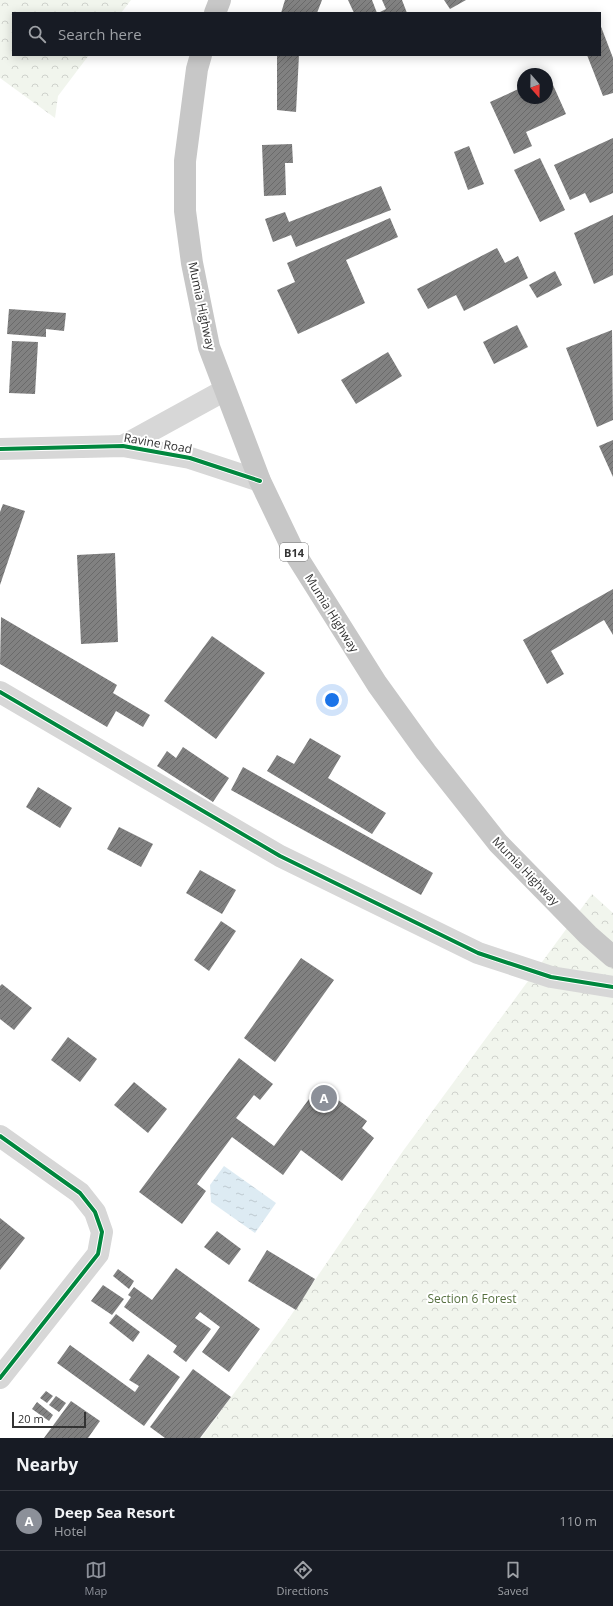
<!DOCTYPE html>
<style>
:root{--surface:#171b24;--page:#20242c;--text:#f1f3f6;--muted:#9ea1a6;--line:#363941;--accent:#8c9099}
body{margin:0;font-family:"Open Sans",sans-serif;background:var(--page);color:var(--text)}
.compass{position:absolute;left:517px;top:68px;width:36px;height:36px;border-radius:50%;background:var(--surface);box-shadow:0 2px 10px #0003;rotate:160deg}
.scale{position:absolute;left:12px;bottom:10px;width:74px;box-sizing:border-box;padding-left:4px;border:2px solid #333;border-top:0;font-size:11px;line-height:14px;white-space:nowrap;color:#333;-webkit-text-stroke:3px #fff;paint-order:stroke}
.you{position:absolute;left:332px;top:700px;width:14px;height:14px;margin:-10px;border:3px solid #fff;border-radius:50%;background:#1a73e8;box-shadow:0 0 0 6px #1a73e833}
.badge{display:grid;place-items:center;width:26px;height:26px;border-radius:50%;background:var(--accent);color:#fff;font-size:13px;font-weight:700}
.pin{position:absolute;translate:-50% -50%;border:2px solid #fff;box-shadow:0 1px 4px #0006}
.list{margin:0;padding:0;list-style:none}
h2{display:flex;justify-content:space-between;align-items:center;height:52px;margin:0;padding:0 16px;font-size:17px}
h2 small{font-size:13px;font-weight:400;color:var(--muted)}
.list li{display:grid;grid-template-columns:26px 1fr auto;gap:12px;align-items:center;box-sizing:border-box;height:60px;padding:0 16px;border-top:1px solid var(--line)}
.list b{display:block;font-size:15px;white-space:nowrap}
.list p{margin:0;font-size:13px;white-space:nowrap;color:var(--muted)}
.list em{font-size:13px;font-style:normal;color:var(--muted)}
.icon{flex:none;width:22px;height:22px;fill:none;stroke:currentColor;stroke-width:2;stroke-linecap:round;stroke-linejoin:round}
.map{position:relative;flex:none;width:613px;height:1438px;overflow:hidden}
.search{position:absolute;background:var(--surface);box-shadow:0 2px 10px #0003;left:12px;right:12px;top:12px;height:44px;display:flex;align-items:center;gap:10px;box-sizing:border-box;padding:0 14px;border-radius:0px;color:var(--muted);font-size:15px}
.sheet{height:112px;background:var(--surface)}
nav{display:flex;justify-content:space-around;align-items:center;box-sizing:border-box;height:56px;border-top:1px solid var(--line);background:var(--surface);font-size:11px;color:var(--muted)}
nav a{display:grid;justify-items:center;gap:2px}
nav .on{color:var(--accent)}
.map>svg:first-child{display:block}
.forest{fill:url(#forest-crowns)}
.water{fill:url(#water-ripples)}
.building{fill:url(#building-hatch)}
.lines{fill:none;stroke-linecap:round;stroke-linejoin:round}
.minor{stroke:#d7d7d7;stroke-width:22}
.tertiary{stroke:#d7d7d7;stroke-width:22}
.trunk{stroke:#c7c7c7;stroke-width:22}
.cycleway-casing{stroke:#fff;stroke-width:6}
.cycleway{stroke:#00873e;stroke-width:4}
.labels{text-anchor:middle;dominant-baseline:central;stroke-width:4;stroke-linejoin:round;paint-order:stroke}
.shield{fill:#fff;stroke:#707070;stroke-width:1}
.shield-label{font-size:11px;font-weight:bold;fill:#333}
.street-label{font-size:12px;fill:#333;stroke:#fff}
.park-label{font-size:12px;fill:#56703f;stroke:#fff}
</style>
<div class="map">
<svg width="613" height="1438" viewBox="0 0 613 1438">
<defs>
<pattern id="forest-crowns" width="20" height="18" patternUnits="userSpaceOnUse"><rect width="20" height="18" fill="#f1f5ed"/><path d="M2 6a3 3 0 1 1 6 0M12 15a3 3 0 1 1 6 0" fill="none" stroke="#cfd2cc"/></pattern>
<pattern id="water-ripples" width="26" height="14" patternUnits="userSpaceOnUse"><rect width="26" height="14" fill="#ddebf3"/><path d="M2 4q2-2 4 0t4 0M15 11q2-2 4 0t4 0" fill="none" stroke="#becad1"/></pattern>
<pattern id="building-hatch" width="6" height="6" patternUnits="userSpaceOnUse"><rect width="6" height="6" fill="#818181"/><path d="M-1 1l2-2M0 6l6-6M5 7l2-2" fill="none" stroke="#6a6a6a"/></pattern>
</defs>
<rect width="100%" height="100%" fill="#fff"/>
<g class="forest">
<path d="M0 0H131L121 13H13V55H89L58 96 55 118 0 78Z"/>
<path d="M592 894 613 913V1438H201L285 1324 403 1151Z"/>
</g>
<path class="water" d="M224 1166 276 1203 255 1233 211 1202 210 1185Z"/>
<g class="building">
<path d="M285 0H322L317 13H281Z"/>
<path d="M348 0H372L377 13H354Z"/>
<path d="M382 0H402L407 13H378L386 9Z"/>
<path d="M444 0H466L450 9Z"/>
<path d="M600 24 613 58V93L603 96 587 55H600Z"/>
<path d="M277 55H299L296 112 277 110Z"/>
<path d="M547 76H549L566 114 526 132 532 146 514 154 490 102 523 87V98H547Z"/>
<path d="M613 138V193L590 203 585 193 570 200 554 165Z"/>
<path d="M292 144 293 163H285L286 195 264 196 262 145Z"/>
<path d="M469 146 484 184 468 190 454 152Z"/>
<path d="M540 158 565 210 540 222 514 170Z"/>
<path d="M381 186 391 210 296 247 291 235 273 242 265 219 285 212 289 222Z"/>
<path d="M613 215V275L594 284 574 233Z"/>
<path d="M390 218 398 237 346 260 365 303 298 334 277 290 295 282 287 263Z"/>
<path d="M497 248 505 263 518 256 528 278 464 311 456 295 428 309 417 289Z"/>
<path d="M555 271 562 285 537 298 529 285Z"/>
<path d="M9 309 66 313 64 331 46 329V337L7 334Z"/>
<path d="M517 325 528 347 494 364 483 342Z"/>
<path d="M612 330 613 420 597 427 566 348Z"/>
<path d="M12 341 38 342 35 394 9 393Z"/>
<path d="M388 352 402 376 356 404 341 380Z"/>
<path d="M613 440V477L599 446Z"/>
<path d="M3 504 25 511 0 585V512Z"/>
<path d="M115 553 118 642 81 644 77 555Z"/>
<path d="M613 589V635L604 620 551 651 564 674 547 684 523 640Z"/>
<path d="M1 617 117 685 113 693 150 715 143 727 116 711 107 727 0 664Z"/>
<path d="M212 636 265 673 216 739 164 701Z"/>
<path d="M310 738 341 756 328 778 386 813 372 834 267 771 277 755 294 764Z"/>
<path d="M183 747 229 778 213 802 157 766 167 751 176 758Z"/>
<path d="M243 767 433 873 421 895 231 790Z"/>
<path d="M38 787 72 808 60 828 26 807Z"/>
<path d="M119 827 153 844 141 867 107 849Z"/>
<path d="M200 870 236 890 222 914 186 893Z"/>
<path d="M221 921 236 931 209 971 194 960Z"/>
<path d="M301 958 334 980 275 1062 244 1038Z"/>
<path d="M2 984 32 1008 14 1030 0 1019V986Z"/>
<path d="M68 1037 97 1059 80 1082 51 1060Z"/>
<path d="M239 1058 273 1084 260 1100 254 1095 236 1118 274 1146 312 1095 323 1104 330 1094 367 1121 362 1128 374 1138 342 1181 301 1150 283 1175 232 1137 197 1184 206 1191 182 1224 139 1192Z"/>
<path d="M134 1082 167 1109 148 1133 114 1105Z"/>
<path d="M0 1218 25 1238 0 1270Z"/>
<path d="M217 1231 241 1249 229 1265 204 1247Z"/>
<path d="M267 1250 315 1279 296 1310 248 1281Z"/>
<path d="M176 1268 260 1329 229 1372 202 1352 220 1327 200 1312 195 1318 211 1329 186 1362 173 1352 177 1346 124 1307 131 1297 128 1295 134 1287 152 1300Z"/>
<path d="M118 1269 134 1281 129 1289 113 1276Z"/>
<path d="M103 1285 124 1299 112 1315 91 1301Z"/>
<path d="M116 1314 140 1332 133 1342 109 1323Z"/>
<path d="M70 1345 135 1392 139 1386 129 1380 148 1354 180 1377 144 1426 57 1363Z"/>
<path d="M193 1369 231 1397 200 1438H165L150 1427Z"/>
<path d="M46 1391 53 1396 47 1403 40 1398Z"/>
<path d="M56 1396 66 1403 59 1412 49 1405Z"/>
<path d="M71 1401 100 1421 88 1438H44Z"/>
<path d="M37 1402 53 1415 49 1421 32 1409Z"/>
</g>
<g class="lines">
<g class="minor">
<path d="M0 692 280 856 478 953 551 977 613 987"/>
<path d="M0 1136 80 1193 95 1212 102 1232 98 1254 0 1378"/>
</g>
<g class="tertiary">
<path d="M123 446 225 390"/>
<path d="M0 449 123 446 190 458 260 481"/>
</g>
<g class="trunk">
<path d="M215 13 220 0"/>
<path d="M201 55 197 69 185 161V211L192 263 209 347 260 481 294 552 377 684 426 752 498 843 588 935 613 957"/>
</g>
<defs>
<g id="cycleway">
<path d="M0 449 123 446 190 458 260 481"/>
<path d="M0 692 280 856 478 953 551 977 613 987"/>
<path d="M0 1136 80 1193 95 1212 102 1232 98 1254 0 1378"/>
</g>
</defs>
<use href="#cycleway" class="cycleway-casing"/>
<use href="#cycleway" class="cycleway"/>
</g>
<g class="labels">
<rect class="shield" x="280" y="543" width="28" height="18" rx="3"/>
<g class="shield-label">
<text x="294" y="552">B14</text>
</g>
<g class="street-label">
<text transform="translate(202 306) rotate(78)">Mumia Highway</text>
<text transform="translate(158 443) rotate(10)">Ravine Road</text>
<text transform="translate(332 613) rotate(58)">Mumia Highway</text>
<text transform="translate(526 871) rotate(46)">Mumia Highway</text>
</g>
<g class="park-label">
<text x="472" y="1298">Section 6 Forest</text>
</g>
</g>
</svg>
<svg class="compass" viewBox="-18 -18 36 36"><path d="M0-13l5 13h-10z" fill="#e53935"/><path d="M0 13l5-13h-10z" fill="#9ea1a6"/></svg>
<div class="scale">20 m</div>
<div class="you"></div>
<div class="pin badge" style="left:324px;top:1098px">A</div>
<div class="search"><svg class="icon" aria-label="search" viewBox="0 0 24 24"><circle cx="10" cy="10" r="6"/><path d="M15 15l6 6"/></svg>Search here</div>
</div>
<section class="sheet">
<h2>Nearby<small></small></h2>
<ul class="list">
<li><span class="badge">A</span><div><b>Deep Sea Resort</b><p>Hotel</p></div><em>110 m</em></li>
</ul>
</section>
<nav>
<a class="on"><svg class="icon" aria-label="map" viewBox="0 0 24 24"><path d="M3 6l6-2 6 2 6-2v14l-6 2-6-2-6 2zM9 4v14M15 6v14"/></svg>Map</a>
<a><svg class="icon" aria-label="directions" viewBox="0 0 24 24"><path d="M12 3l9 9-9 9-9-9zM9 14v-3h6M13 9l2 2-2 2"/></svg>Directions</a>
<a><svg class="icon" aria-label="saved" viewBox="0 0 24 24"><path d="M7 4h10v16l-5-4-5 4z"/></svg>Saved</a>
</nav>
